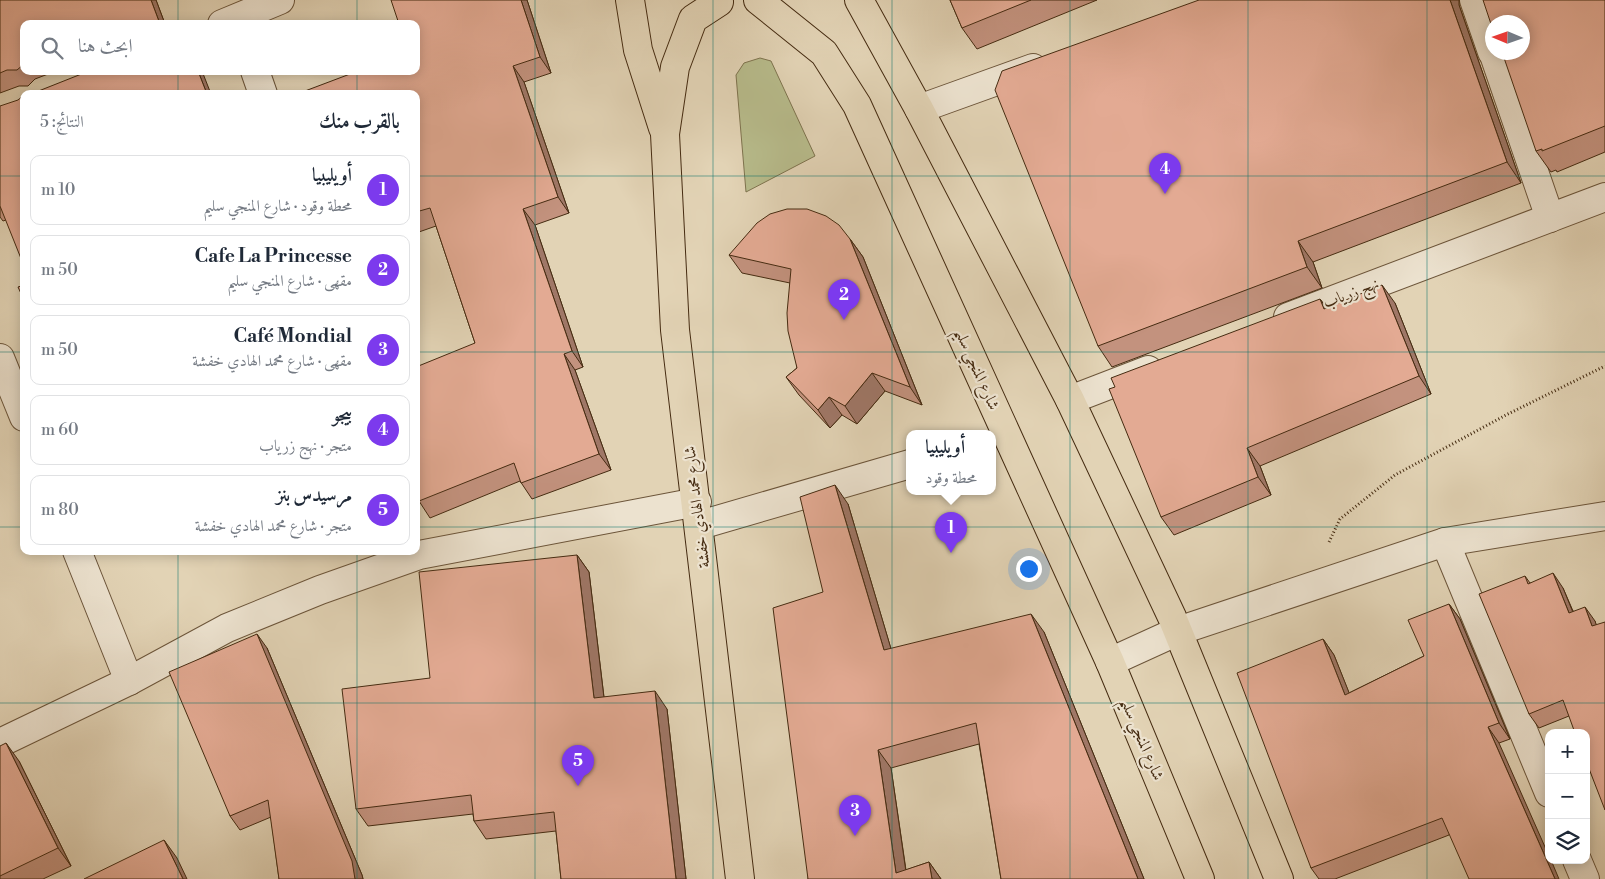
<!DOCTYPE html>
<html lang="ar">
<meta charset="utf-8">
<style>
:root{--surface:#fff;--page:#f2f2f3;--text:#1f2937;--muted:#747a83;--line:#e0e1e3;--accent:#7c3aed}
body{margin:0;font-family:"Libre Bodoni",Amiri,serif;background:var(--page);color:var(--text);direction:rtl}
.controls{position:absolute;right:15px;bottom:15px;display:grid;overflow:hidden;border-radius:10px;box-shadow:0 2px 12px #0003}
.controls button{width:45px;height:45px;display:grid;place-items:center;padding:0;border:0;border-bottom:1px solid var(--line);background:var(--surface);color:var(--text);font:25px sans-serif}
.compass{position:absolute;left:1485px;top:15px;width:45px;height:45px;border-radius:50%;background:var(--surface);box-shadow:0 2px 12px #0003;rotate:272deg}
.you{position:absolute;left:1028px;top:568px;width:18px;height:18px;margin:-12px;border:4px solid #fff;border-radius:50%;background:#1a73e8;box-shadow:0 0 0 8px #1a73e833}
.badge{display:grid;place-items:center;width:32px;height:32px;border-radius:50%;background:var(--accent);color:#fff;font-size:16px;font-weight:700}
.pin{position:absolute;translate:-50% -41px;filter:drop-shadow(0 1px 2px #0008)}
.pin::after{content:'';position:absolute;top:26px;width:18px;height:15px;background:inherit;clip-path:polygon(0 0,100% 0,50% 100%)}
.popup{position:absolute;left:906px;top:430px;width:90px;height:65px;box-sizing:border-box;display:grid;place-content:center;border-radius:10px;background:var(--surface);filter:drop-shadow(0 1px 4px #0005);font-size:16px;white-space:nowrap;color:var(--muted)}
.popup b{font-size:19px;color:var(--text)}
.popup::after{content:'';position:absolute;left:50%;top:100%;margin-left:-10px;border:10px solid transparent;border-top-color:var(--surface)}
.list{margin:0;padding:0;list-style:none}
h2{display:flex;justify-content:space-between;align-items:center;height:65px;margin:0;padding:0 20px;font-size:21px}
h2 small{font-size:16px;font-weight:400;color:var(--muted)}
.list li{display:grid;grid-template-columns:32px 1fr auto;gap:15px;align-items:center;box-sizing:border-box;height:70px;margin:0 10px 10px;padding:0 10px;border:1px solid var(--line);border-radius:10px}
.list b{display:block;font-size:19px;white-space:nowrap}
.list p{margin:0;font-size:16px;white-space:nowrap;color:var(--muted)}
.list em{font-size:16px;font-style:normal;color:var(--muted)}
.icon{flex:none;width:28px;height:28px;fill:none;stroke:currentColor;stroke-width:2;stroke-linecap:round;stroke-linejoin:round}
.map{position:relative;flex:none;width:1605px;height:879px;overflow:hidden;direction:ltr}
.search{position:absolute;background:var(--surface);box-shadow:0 2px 12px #0003;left:20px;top:20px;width:400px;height:55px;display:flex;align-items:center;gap:12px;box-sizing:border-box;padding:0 18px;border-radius:10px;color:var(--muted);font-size:19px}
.panel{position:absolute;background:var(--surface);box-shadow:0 2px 12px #0003;left:20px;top:90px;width:400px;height:465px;border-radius:10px;direction:rtl}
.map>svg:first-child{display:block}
.green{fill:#b7bb8b;stroke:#7e734e}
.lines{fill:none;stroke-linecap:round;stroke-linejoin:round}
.minor-casing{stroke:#6c553a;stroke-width:30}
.major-casing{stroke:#452b11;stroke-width:30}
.path{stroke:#452b11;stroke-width:3;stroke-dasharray:1 2.5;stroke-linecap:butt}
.minor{stroke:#ece2cf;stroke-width:28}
.major{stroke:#e2d3b5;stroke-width:28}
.wall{fill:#c3927e;stroke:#452b11}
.shaded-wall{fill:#9f7767;stroke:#452b11}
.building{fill:#e3aa93;stroke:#452b11}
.grid{fill:none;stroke:#0f766e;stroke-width:1;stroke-opacity:0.55}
.labels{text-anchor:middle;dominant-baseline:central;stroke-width:4.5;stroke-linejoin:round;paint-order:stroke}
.street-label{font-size:16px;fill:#452b11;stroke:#ece2cf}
</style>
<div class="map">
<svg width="1605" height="879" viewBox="0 0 1605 879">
<rect width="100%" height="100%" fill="#e2d3b5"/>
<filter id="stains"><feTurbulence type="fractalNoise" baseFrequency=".004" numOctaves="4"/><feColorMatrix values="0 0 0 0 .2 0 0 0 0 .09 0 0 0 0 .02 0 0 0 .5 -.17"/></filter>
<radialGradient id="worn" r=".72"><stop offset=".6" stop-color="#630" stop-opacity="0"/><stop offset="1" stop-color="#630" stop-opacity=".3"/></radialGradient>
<path class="green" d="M760 58 771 61 815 156 746 192 736 75 744 63Z"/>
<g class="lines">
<defs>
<g id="minor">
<path d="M1474 0 1492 52"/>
<path d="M222 24 280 0"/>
<path d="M1493 52 1550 218"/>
<path d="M255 71 263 94"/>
<path d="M919 109 1033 68"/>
<path d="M1288 317 1605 197"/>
<path d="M0 358 24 417"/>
<path d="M1070 400 1148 370"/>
<path d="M700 525 910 464"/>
<path d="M1445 542 1549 793"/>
<path d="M77 551 129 681"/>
<path d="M1110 662 1178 631 1445 542 1605 516"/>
<path d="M0 743 129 681 227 628 320 590 419 555 697 502"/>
<path d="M1577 860 1585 879"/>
</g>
<g id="major">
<path d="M630 0 638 50 663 128"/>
<path d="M758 0 824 53 857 105 1110 662 1200 879"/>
<path d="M859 0 919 109 1070 400 1172 617 1279 879"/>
<path d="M719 2 693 19 675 67 665 134 675 330 740 879"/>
</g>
</defs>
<use href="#minor" class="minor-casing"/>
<use href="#major" class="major-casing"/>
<path class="path" d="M1329 542 1340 519 1395 475 1506 415 1605 366"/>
<use href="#minor" class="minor"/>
<use href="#major" class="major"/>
</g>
<g class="wall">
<path d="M0 0H156L165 24H24V71H56L35 79 28 86H19L0 93Z"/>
<path d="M527 0 551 73 524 82 569 213 535 225 583 367 575 370 611 470 532 499 520 481 430 518 419 501 475 343 436 226 416 233V71Z"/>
<path d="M950 0H1097L977 49 962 28Z"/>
<path d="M1199 0H1459V5L1521 183 1313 262 1322 288 1112 367 1098 346Z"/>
<path d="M1605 0V152L1557 172 1556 170 1551 172 1536 151Z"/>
<path d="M0 106 6 220 3 221 0 217Z"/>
<path d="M850 239 863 257 922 405 885 391 857 424 842 415 830 428 799 395 786 377 797 368 790 283 742 273 729 255Z"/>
<path d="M1320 299 1327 308 1395 303 1431 394 1260 466 1271 495 1174 535 1161 517Z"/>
<path d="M848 504 891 649 1044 632 1144 879H1001L979 744 891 768 906 870 929 862 941 879H808Z"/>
<path d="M577 555 589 572 604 697 667 709 686 879H561L556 831 486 839 474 821 473 814 368 826 356 809 430 678Z"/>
<path d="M1525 576 1530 583 1563 588 1573 611 1595 621 1596 625 1569 716 1539 728 1529 714Z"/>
<path d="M1449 604 1460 619 1510 739 1499 743 1449 835 1335 879H1319L1311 868 1323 639 1334 655 1349 693 1424 656Z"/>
<path d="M267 648 362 875 363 879H279L271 817 240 830 230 816Z"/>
<path d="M0 746 19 761 71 866 43 879H0Z"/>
</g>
<g class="shaded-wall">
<path d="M151 0H156L165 24H160Z"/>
<path d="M521 0H527L551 73 540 57Z"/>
<path d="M1450 0H1459V5L1521 183 1507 162Z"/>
<path d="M513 66 524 82 569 213 558 197Z"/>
<path d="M198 71H202L211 94H207Z"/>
<path d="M523 209 535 225 583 367 572 351Z"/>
<path d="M850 239 863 257 922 405 910 387Z"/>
<path d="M1298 241 1313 262 1322 288 1307 267Z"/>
<path d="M1382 285 1395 303 1431 394 1419 376Z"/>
<path d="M1320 299 1333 317 1324 309Z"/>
<path d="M564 354 575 370 611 470 599 454Z"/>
<path d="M872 373 885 391 857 424 845 406Z"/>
<path d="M829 397 842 415 830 428 818 410Z"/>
<path d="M1247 448 1260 466 1271 495 1258 477Z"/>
<path d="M835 485 848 504 897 669 884 650Z"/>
<path d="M577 555 589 572 606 715 594 698Z"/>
<path d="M1553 573 1563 588 1579 627 1569 613Z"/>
<path d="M1449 604 1460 619 1510 739 1499 723Z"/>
<path d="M1585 607 1595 621 1602 641 1592 626Z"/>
<path d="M1031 614 1044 632 1144 879H1138Z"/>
<path d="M257 634 267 648 362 875 363 879H355Z"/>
<path d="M1323 639 1334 655 1356 710 1345 695Z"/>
<path d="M655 691 667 709 686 879H676Z"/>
<path d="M1488 727 1499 743 1549 856V860H1551L1559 879H1555Z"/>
<path d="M6 743 19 761 71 866 58 848Z"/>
<path d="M878 750 891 768 907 879 896 873Z"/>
<path d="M164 840 177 858 187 879H183Z"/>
<path d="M929 862 941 879H932Z"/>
</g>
<g class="building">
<path d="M0 0H151L160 24H24V64L17 70H7L0 73Z"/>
<path d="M391 0H521L540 57 513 66 558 197 523 209 572 351 564 354 599 454 521 483 514 463 419 501 416 495V367L475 343 430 208 416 212V94H297L358 71H416V24H399Z"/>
<path d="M950 0H1031L962 28Z"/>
<path d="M1199 0H1450L1507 162 1298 241 1307 267 1098 346 995 90 1002 71Z"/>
<path d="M1483 0H1605V126L1542 151V149L1536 151 1502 52H1522V22H1492V27Z"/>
<path d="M89 71H198L207 94H25L26 93 36 92Z"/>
<path d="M24 95V266L0 206V106L18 100Z"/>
<path d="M787 209H807L826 216 839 225 850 239 910 387 872 373 845 406 829 397 818 410 786 377 797 368 788 331 787 313 791 269 729 255 757 223 770 214Z"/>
<path d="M24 285V300L18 287Z"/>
<path d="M1382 285 1419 376 1247 448 1258 477 1161 517 1109 389 1115 387 1111 378 1320 299 1324 309Z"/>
<path d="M835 485 884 650 1031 614 1138 879H1001L976 723 878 750 896 873 929 862 932 879H808L773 608 823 592 800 497Z"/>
<path d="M577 555 594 698 655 691 676 879H561L554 812 474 821 471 795 356 809 342 689 430 678 419 572Z"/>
<path d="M1553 573 1569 613 1585 607 1592 626 1605 622V810L1586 761V733H1575L1563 700 1529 714 1479 594 1525 576 1528 584Z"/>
<path d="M1449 604 1499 723 1488 727 1555 879H1469L1442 818 1311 868 1237 673 1323 639 1345 695 1424 656 1408 620Z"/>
<path d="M257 634 352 861 355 879H279L268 800 230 816 169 672Z"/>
<path d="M6 743 58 848 0 876V746Z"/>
<path d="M164 840 183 879H84Z"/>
</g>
<path class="grid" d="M178 0V24M357 0V24M535 0V879M713 0V879M892 0V879M1070 0V879M1248 0V879M1427 0V879M178 71V94M357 71V94M0 176H24M416 176H1605M0 352H24M416 352H1605M0 527H24M416 527H1605M178 551V879M357 551V879M0 703H1605"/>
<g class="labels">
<g class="street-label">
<text transform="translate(1351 293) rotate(-21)">نهج زرياب</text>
<text transform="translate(977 369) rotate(66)">شارع المنجي سليم</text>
<text transform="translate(697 507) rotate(-97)">شارع محمد الهادي خفشة</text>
<text transform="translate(1142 739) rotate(67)">شارع المنجي سليم</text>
</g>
</g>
<rect width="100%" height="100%" filter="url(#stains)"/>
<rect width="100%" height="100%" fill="url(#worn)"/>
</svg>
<div class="controls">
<button>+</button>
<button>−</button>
<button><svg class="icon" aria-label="layers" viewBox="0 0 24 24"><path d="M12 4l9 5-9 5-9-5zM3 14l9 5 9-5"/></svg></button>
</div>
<svg class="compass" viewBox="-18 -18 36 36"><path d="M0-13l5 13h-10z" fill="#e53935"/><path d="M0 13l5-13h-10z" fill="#747a83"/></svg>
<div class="you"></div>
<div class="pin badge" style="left:951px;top:553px">1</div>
<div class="popup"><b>أويليبيا</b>محطة وقود</div>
<div class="pin badge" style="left:844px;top:320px">2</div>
<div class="pin badge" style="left:855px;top:836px">3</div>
<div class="pin badge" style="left:1165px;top:194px">4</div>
<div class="pin badge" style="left:578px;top:786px">5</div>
<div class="search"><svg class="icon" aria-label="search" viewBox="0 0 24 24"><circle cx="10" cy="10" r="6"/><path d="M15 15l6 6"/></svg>ابحث هنا</div>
<section class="panel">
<h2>بالقرب منك<small>النتائج: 5</small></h2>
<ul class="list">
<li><span class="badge">1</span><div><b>أويليبيا</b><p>محطة وقود · شارع المنجي سليم</p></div><em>10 m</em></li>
<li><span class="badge">2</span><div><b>Cafe La Princesse</b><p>مقهى · شارع المنجي سليم</p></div><em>50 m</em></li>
<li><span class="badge">3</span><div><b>Café Mondial</b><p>مقهى · شارع محمد الهادي خفشة</p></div><em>50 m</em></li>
<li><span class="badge">4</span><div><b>بيجو</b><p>متجر · نهج زرياب</p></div><em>60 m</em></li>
<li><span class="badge">5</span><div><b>مرسيدس بنز</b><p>متجر · شارع محمد الهادي خفشة</p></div><em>80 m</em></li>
</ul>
</section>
</div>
